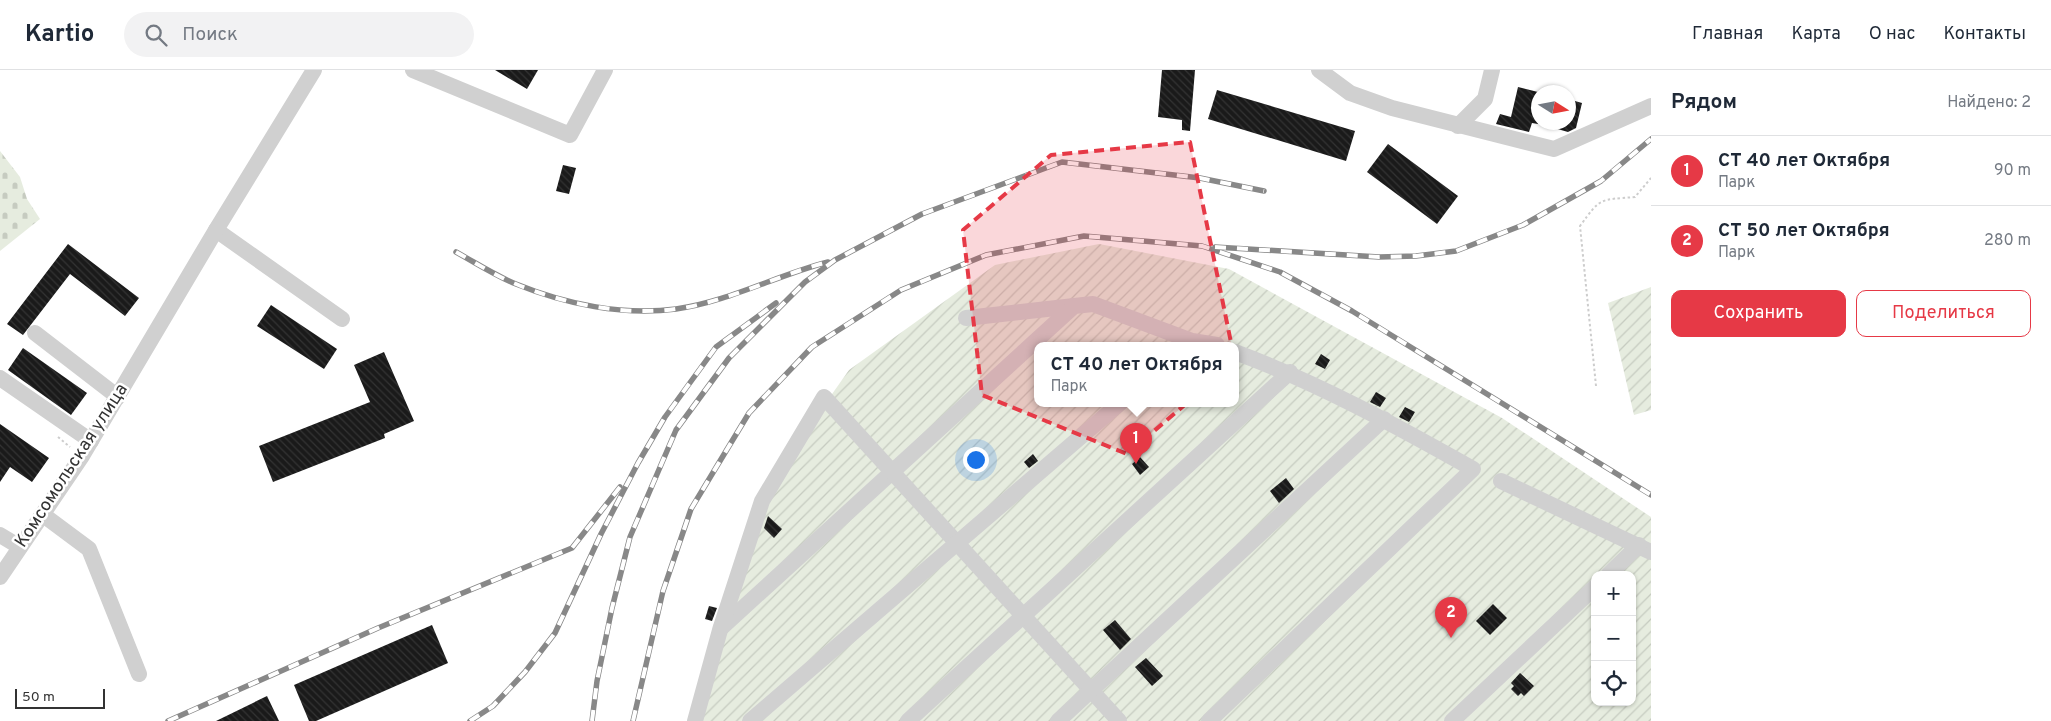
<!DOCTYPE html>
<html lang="ru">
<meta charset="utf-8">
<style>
:root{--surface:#fff;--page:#f2f2f3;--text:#1f2937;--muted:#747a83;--line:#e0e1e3;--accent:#e63946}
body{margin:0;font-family:Overpass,sans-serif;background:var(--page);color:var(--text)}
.controls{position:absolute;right:15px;bottom:15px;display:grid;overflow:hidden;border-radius:10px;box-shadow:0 1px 4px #0004}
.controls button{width:45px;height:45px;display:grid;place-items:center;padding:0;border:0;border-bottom:1px solid var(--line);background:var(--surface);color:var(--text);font:25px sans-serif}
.compass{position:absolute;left:1531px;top:15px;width:45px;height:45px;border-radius:50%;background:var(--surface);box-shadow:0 1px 4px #0004;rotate:101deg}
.scale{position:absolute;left:15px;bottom:12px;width:90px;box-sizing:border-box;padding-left:5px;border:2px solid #333;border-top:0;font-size:14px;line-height:18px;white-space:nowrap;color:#333;-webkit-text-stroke:4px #fff;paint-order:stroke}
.you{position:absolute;left:975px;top:389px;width:18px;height:18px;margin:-12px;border:4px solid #fff;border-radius:50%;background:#1a73e8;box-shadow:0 0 0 8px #1a73e833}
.badge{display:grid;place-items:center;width:32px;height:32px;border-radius:50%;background:var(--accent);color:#fff;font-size:16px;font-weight:700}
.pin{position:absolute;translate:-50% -41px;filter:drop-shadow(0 1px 2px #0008)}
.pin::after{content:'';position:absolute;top:26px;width:18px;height:15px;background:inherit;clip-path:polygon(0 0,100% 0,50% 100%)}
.popup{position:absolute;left:1034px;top:272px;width:205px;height:65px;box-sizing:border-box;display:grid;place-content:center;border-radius:10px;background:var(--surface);filter:drop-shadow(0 1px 4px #0005);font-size:16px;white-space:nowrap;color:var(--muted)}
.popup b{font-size:19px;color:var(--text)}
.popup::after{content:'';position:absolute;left:50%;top:100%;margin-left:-10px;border:10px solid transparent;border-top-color:var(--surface)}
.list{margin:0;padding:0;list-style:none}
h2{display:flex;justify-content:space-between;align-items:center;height:65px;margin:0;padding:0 20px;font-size:21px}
h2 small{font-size:16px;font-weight:400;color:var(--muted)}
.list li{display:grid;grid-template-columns:32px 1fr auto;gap:15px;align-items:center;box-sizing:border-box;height:70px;padding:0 20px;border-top:1px solid var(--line)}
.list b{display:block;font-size:19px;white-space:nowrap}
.list p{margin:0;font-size:16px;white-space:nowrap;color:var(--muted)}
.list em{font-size:16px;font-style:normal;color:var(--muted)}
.actions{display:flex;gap:10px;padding:15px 20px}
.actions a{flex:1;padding:11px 0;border:1px solid var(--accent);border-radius:10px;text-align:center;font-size:18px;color:var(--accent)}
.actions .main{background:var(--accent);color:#fff}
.icon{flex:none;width:28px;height:28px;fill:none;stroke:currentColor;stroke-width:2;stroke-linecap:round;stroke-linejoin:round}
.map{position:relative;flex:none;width:1651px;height:651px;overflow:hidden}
header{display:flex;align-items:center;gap:30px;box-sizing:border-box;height:70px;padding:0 25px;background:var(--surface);border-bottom:1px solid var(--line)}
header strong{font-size:24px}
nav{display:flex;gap:28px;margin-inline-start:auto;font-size:18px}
.search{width:350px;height:45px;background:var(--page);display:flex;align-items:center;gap:12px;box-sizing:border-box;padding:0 18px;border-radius:28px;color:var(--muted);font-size:19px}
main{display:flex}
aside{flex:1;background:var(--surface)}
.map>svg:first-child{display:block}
.cemetery{fill:url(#cemetery-stones)}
.garden{fill:url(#garden-furrows);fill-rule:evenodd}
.building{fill:url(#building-back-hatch)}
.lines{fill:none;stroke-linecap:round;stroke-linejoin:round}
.path{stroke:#cdcdcd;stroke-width:2;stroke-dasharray:2.5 2.5;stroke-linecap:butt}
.minor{stroke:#d0d0d0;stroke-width:16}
.rail-casing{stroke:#888;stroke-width:5.5}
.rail{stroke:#fff;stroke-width:4;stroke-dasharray:11;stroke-linecap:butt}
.marked{fill:#e63946;fill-opacity:0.2;stroke:#e63946;stroke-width:4;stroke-dasharray:10 6;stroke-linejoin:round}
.labels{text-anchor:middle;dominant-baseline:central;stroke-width:5;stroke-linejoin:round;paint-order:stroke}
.street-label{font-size:18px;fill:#333;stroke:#fff}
</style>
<header>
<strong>Kartio</strong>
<div class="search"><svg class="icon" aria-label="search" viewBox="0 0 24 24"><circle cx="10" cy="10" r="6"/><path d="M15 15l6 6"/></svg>Поиск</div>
<nav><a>Главная</a><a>Карта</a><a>О нас</a><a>Контакты</a></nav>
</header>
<main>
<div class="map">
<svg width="1651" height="651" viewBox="0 0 1651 651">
<defs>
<pattern id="cemetery-stones" width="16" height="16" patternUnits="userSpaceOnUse" patternTransform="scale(1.25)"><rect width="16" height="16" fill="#e6ecdf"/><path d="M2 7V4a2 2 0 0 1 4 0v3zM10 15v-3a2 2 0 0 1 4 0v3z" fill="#c6cbc0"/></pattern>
<pattern id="garden-furrows" width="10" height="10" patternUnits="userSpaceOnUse" patternTransform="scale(1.25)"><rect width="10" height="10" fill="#e6ecdf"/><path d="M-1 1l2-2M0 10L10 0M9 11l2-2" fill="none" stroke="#c6cbc0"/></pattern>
<pattern id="building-back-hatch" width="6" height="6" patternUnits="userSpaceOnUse" patternTransform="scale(1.25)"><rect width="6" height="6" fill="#1a1a1a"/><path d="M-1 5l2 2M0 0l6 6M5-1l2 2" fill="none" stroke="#333"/></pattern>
</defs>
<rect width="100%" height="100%" fill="#fff"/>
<path class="cemetery" d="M0 81 20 107 27 129 40 149 0 181Z"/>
<g class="garden">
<path d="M1099 174 1229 199 1502 348 1651 447V651H693L760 426 849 300 995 195ZM1037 275H1235V333H1037ZM1595 505H1632V632H1595Z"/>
<path d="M1651 217V340L1634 345 1608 233Z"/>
</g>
<g class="building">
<path d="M495 0H538L527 19Z"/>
<path d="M1162 0H1195L1190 61 1182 60V50L1158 47Z"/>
<path d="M1518 17 1538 22V54L1532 53 1529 62 1496 54 1500 44 1511 47Z"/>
<path d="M1217 20 1355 61 1346 91 1208 49Z"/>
<path d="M1568 29 1582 33 1576 58 1568 62 1547 56 1548 52H1568Z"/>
<path d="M1388 74 1458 126 1437 154 1367 102Z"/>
<path d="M563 95 576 98 569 124 556 121Z"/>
<path d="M68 174 139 228 125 246 70 204 23 265 7 254Z"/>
<path d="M271 235 337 279 324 299 257 256Z"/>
<path d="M23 278 87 323 71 345 8 300Z"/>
<path d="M384 282 414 351 384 364 385 368 273 412 259 376 370 332 354 295Z"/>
<path d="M1321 284 1330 290 1325 299 1315 294Z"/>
<path d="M1376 322 1386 328 1380 337 1370 332Z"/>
<path d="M1405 337 1415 342 1409 352 1399 347Z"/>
<path d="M0 354 49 388 32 412 10 397 0 412Z"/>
<path d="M1033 384 1038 391 1029 398 1024 392Z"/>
<path d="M1140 387 1149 397 1140 405 1132 394Z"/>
<path d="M1286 408 1294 419 1279 433 1270 421Z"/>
<path d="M768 446 782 459 774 468 764 458Z"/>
<path d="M1493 534 1507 548 1490 565 1476 551Z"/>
<path d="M709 536 717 538 712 551 705 549Z"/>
<path d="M1115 550 1131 569 1120 580 1103 560Z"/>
<path d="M432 555 448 593 316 651H309L294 615Z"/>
<path d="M1146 588 1163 606 1152 616 1135 597Z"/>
<path d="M1520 603 1534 616 1524 626 1521 623 1518 626 1511 619 1514 616 1511 613Z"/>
<path d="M267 626 279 651H216Z"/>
</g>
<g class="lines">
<g class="path">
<path d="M1596 316 1580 156C1601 127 1599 130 1635 127L1651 108"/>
<path d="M58 367 70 377"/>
</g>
<g class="minor">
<path d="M413 0 570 65 605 0"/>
<path d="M1319 0 1350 23 1392 38 1554 79 1651 36"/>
<path d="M1458 56 1485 29 1492 0"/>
<path d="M216 160 342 249"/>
<path d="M966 248 1074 236"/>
<path d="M35 263 118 327"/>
<path d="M0 308 91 371"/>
<path d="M1501 411 1651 482"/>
<path d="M42 444 89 479 139 604"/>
<path d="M0 465 20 477"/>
<path d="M1608 505 1639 475"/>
<path d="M0 507 82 386 216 160 314 0"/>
<path d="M721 558 1074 236 1093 234 1192 271 1217 275"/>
<path d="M695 651 720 560 762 431 824 327 1119 651"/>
<path d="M750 651 1120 333"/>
<path d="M908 651 1290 302"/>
<path d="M1058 651 1384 349"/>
<path d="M1209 651 1473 399C1395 355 1318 313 1235 282"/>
<path d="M1452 651 1595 517"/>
</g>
<defs>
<g id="rail">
<path d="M1215 177 1379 187 1416 186 1456 181 1523 155 1601 111 1651 69"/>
<path d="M456 182C476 193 496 206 516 214 565 234 623 246 676 239 728 232 777 205 828 192"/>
<path d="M168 651 378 558 572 478 620 417"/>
<path d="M470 651 493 636 525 602 555 563 601 464 638 393 665 347 716 277 776 233"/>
<path d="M592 651 597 611 612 538 630 467 676 360 729 288 805 212 835 190 922 144 1062 92 1200 108 1264 121"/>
<path d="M633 651 663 521 691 439 749 343 812 277 901 220 986 185 1084 166 1202 176 1280 202 1352 241 1651 425"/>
</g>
</defs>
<use href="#rail" class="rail-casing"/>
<use href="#rail" class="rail"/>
</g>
<path class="marked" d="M1190 72 1235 292 1127 384 982 325 963 160 1051 85Z"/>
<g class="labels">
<g class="street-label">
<text transform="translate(72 396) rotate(-57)">Комсомольская улица</text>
</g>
</g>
</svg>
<div class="controls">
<button>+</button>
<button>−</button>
<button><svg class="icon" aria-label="locate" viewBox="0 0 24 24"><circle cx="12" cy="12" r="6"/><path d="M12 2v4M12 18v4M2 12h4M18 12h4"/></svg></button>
</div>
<svg class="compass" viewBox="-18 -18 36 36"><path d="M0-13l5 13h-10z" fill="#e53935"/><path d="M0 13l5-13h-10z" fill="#747a83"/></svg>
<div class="scale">50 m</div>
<div class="you"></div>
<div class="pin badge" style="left:1136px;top:394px">1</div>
<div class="popup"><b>СТ 40 лет Октября</b>Парк</div>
<div class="pin badge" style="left:1451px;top:568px">2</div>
</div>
<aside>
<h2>Рядом<small>Найдено: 2</small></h2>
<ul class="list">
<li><span class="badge">1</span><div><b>СТ 40 лет Октября</b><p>Парк</p></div><em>90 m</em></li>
<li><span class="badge">2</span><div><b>СТ 50 лет Октября</b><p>Парк</p></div><em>280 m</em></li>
</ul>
<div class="actions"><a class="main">Сохранить</a><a>Поделиться</a></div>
</aside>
</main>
